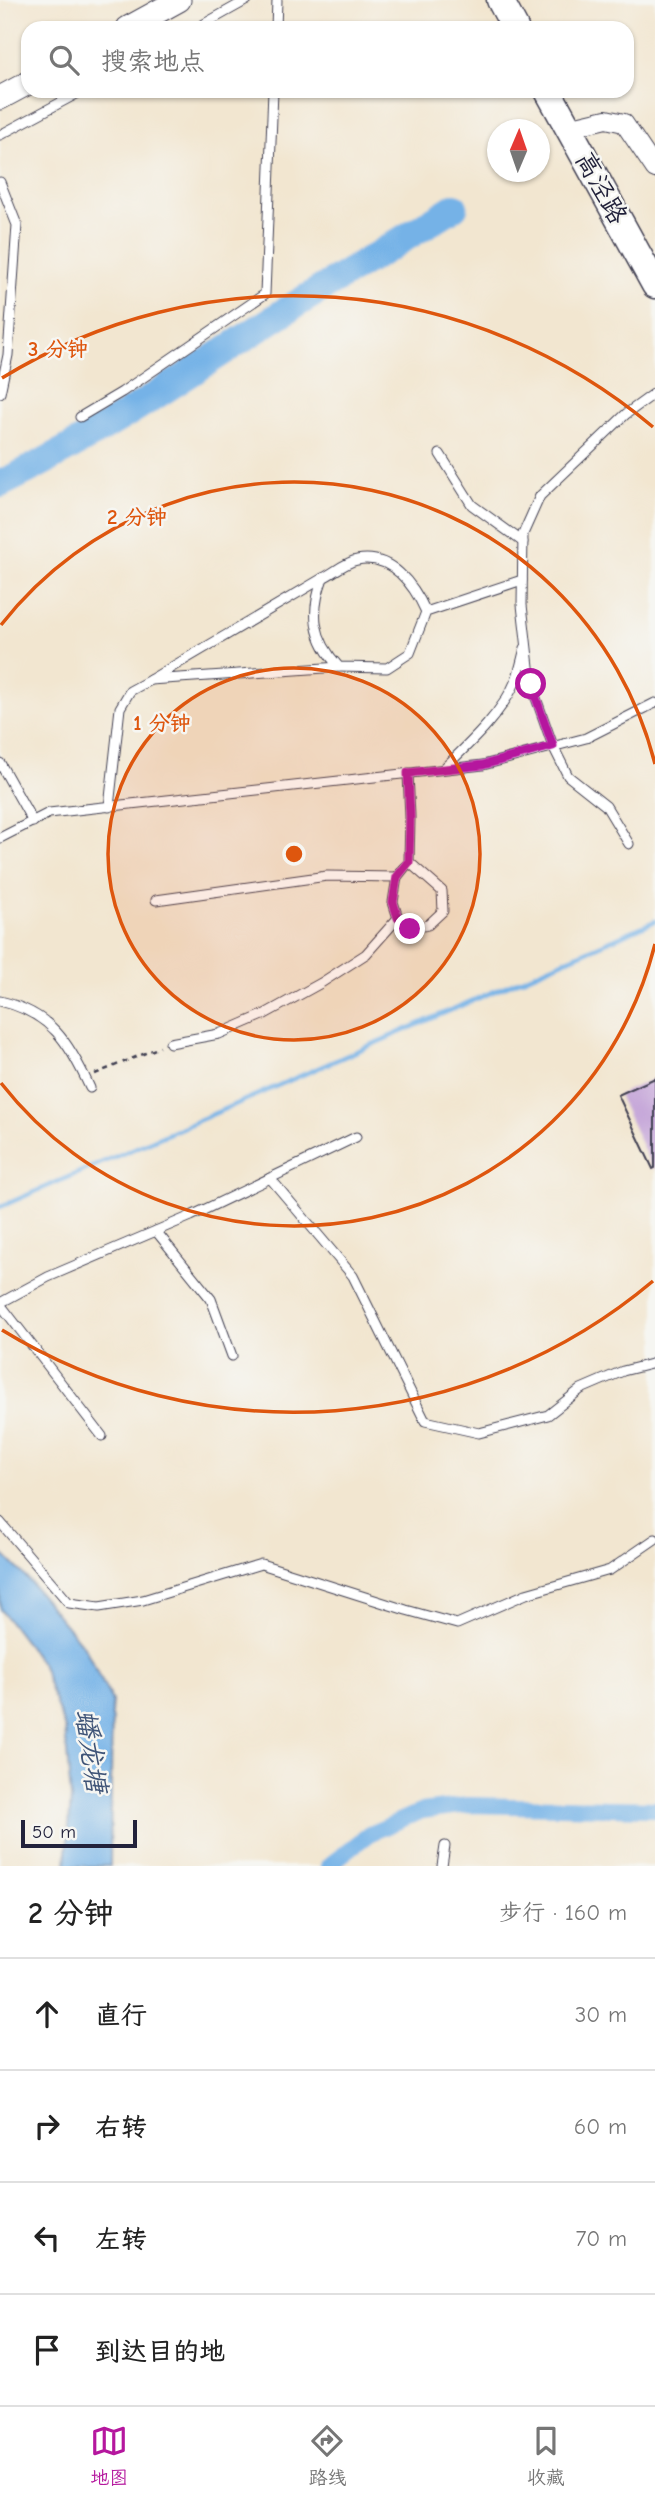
<!DOCTYPE html>
<html lang="zh">
<meta charset="utf-8">
<style>
:root{--surface:#fff;--page:#f6f6f6;--text:#222;--muted:#767676;--line:#e0e0e0;--accent:#b5179e}
body{margin:0;font-family:"Comic Neue","LXGW WenKai TC",sans-serif;background:var(--page);color:var(--text)}
.compass{position:absolute;left:487px;top:119px;width:63px;height:63px;border-radius:50%;background:var(--surface);box-shadow:0 2px 5px #0004;rotate:2deg}
.scale{position:absolute;left:21px;bottom:18px;width:116px;box-sizing:border-box;padding-left:7px;border:4px solid #22223b;border-top:0;font-size:19px;line-height:24px;white-space:nowrap;color:#22223b;-webkit-text-stroke:5px #f6f6f2;paint-order:stroke}
.stop{position:absolute;width:21px;height:21px;margin:-16px;border:5px solid #b5179e;border-radius:50%;background:#fff}
.stop.end{background:#b5179e;border-color:#fff;box-shadow:0 2px 7px #0008}
.list{margin:0;padding:0;list-style:none}
h2{display:flex;justify-content:space-between;align-items:center;height:91px;margin:0;padding:0 28px;font-size:30px}
h2 small{font-size:23px;font-weight:400;color:var(--muted)}
.list li{display:grid;grid-template-columns:46px 1fr auto;gap:21px;align-items:center;box-sizing:border-box;height:112px;padding:0 28px;border-top:2px solid var(--line)}
.list b{display:block;font-size:26px;white-space:nowrap}
.list em{font-size:23px;font-style:normal;color:var(--muted)}
.icon{flex:none;width:38px;height:38px;fill:none;stroke:currentColor;stroke-width:2;stroke-linecap:round;stroke-linejoin:round}
.map{position:relative;flex:none;width:655px;height:1866px;overflow:hidden}
.search{position:absolute;background:var(--surface);box-shadow:0 2px 5px #0004;left:21px;right:21px;top:21px;height:77px;display:flex;align-items:center;gap:18px;box-sizing:border-box;padding:0 24px;border-radius:21px;color:var(--muted);font-size:26px}
.sheet{height:539px;background:var(--surface)}
nav{display:flex;justify-content:space-around;align-items:center;box-sizing:border-box;height:98px;border-top:2px solid var(--line);background:var(--surface);font-size:19px;color:var(--muted)}
nav a{display:grid;justify-items:center;gap:4px}
nav .on{color:var(--accent)}
.map>svg:first-child{display:block}
.water{fill:#75b2e7;stroke:#4c6a91;stroke-width:2}
.lines{fill:none;stroke-linecap:round;stroke-linejoin:round}
.stream{stroke:#75b2e7;stroke-width:4.5}
.canal{stroke:#75b2e7;stroke-width:16}
.river{stroke:#75b2e7;stroke-width:28}
.building{fill:#c6a7d9}
.service-casing{stroke:#413f51;stroke-width:11}
.minor-casing{stroke:#413f51;stroke-width:20}
.tertiary-casing{stroke:#413f51;stroke-width:25}
.secondary-casing{stroke:#413f51;stroke-width:29}
.path{stroke:#413f51;stroke-width:2.5;stroke-dasharray:5 5;stroke-linecap:butt}
.service{stroke:#fff;stroke-width:9}
.minor{stroke:#fff;stroke-width:18}
.tertiary{stroke:#fff;stroke-width:23}
.secondary{stroke:#fff;stroke-width:26}
.route{stroke:#b5179e;stroke-width:9}
.ring{fill:none;stroke:#de560e;stroke-width:3.5}
.labels{text-anchor:middle;dominant-baseline:central;stroke-width:5;stroke-linejoin:round;paint-order:stroke}
.street-label{font-size:26px;fill:#22223b;stroke:#f6f6f2}
.water-label{font-size:28px;font-style:italic;fill:#3f5477;stroke:#f6f6f2}
.centre{fill:#de560e;stroke:#f6f6f2;stroke-width:3.5}
.ring-label{font-size:21px;text-anchor:middle;font-weight:bold;fill:#de560e;stroke:#f6f6f2;stroke-width:5;stroke-linejoin:round;paint-order:stroke}
</style>
<div class="map">
<svg width="655" height="1866" viewBox="0 0 655 1866">
<rect width="100%" height="100%" fill="#f6f6f2"/>
<filter id="ink" filterUnits="userSpaceOnUse"><feTurbulence type="fractalNoise" baseFrequency=".0143" numOctaves="2"/><feDisplacementMap in="SourceGraphic" scale="14" xChannelSelector="R" yChannelSelector="G"/><feConvolveMatrix kernelMatrix="1 2 1 2 8 2 1 2 1" color-interpolation-filters="sRGB"/></filter>
<filter id="wash" filterUnits="userSpaceOnUse"><feTurbulence type="fractalNoise" baseFrequency=".00686" numOctaves="4" result="noise"/><feDisplacementMap in="SourceGraphic" scale="28" xChannelSelector="R" yChannelSelector="G"/><feGaussianBlur stdDeviation="1.57" result="paint"/><feColorMatrix in="noise" values="0 0 0 0 0 0 0 0 0 0 0 0 0 0 0 0 0 1.4 0 .05"/><feComposite in="paint" operator="in"/></filter>
<g filter="url(#wash)">
<rect width="100%" height="100%" fill="#f2e6d0"/>
<path class="water" d="M0 1551 24 1575 85 1648 112 1701 110 1866H66L71 1798 65 1729 41 1663 0 1609Z"/>
<g class="lines">
<path class="stream" d="M0 1207 655 921"/>
<path class="canal" d="M328 1866 369 1834 422 1811 468 1805 655 1809"/>
<path class="river" d="M0 484C96 438 184 377 273 319 332 281 394 246 454 207"/>
</g>
<g id="blocks">
<path class="building" d="M655 1078V1168L653 1169 618 1095Z"/>
</g>
</g>
<g filter="url(#ink)">
<use href="#blocks" fill-opacity="0" stroke="#413f51" stroke-width="2"/>
<g class="lines">
<defs>
<g id="service">
<path d="M197 28 247 0"/>
<path d="M276 28 277 0"/>
<path d="M0 135 82 91"/>
<path d="M0 182 17 225 8 355 0 393"/>
<path d="M80 417 122 392 265 294 273 91"/>
<path d="M440 454 472 505 523 542"/>
<path d="M323 578 150 680 339 667"/>
<path d="M426 612C414 585 391 553 357 560 346 562 333 573 323 578 310 613 313 639 339 667L387 668 410 653 426 612 522 580"/>
<path d="M0 763 33 822"/>
<path d="M443 769C468 745 503 713 516 680 520 670 522 659 525 648"/>
<path d="M408 773 410 817 409 862 397 877 393 902 398 918 410 929 428 925 443 911 442 891 409 862"/>
<path d="M109 807 120 708 130 691 150 680"/>
<path d="M0 838 49 813 483 765 586 738 655 703"/>
<path d="M629 844 606 806 568 776 553 746 531 684 522 605 523 534 540 496 626 414 655 393"/>
<path d="M156 900 327 876 397 877"/>
<path d="M0 1001C51 1013 69 1042 90 1088"/>
<path d="M170 1043 219 1034 263 1015 321 983 366 954 398 918"/>
<path d="M270 1178 353 1276 425 1421 479 1433 548 1415 581 1389 623 1371 655 1363"/>
<path d="M156 1231 211 1299 232 1356"/>
<path d="M0 1303 48 1277 191 1216 356 1137"/>
<path d="M0 1304 102 1436"/>
<path d="M0 1522 69 1603 99 1607 143 1600 261 1564 406 1610 457 1624 526 1594 610 1570 655 1539"/>
<path d="M442 1866 445 1846"/>
</g>
<path id="minor" d="M568 128 606 119 624 123 655 169"/>
<g id="tertiary">
<path d="M128 28 179 0"/>
<path d="M0 98 28 83"/>
</g>
<g id="secondary">
<path d="M500 0 515 28"/>
<path d="M548 91 655 285"/>
</g>
</defs>
<use href="#service" class="service-casing"/>
<use href="#minor" class="minor-casing"/>
<use href="#tertiary" class="tertiary-casing"/>
<use href="#secondary" class="secondary-casing"/>
<path class="path" d="M95 1074 160 1047"/>
<use href="#service" class="service"/>
<use href="#minor" class="minor"/>
<use href="#tertiary" class="tertiary"/>
<use href="#secondary" class="secondary"/>
</g>
</g>
<g class="lines" filter="url(#ink)">
<path class="route" d="M410 929 398 918 393 902 397 877 409 862 410 817 408 773 483 765 553 746 531 684"/>
</g>
<circle cx="294" cy="854" r="186" fill="#de560e" fill-opacity=".12"/>
<g class="ring">
<circle cx="294" cy="854" r="186"/>
<path d="M655 944A372 372 0 0 1 1 1083M1 625A372 372 0 0 1 655 764"/>
<path d="M653 1281A558 558 0 0 1 2 1330M2 378A558 558 0 0 1 653 427"/>
</g>
<g class="labels">
<g class="street-label">
<text transform="translate(601 188) rotate(61)">高泾路</text>
</g>
<g class="water-label">
<text transform="translate(91 1751) rotate(82)">蟠龙塘</text>
</g>
</g>
<circle cx="294" cy="854" r="10" class="centre"/>
<g class="ring-label">
<text x="58" y="356">3 分钟</text>
<text x="137" y="524">2 分钟</text>
<text x="162" y="730">1 分钟</text>
</g>
</svg>
<svg class="compass" viewBox="-18 -18 36 36"><path d="M0-13l5 13h-10z" fill="#e53935"/><path d="M0 13l5-13h-10z" fill="#767676"/></svg>
<div class="scale">50 m</div>
<div class="stop" style="left:531px;top:684px"></div>
<div class="stop end" style="left:410px;top:929px"></div>
<div class="search"><svg class="icon" aria-label="search" viewBox="0 0 24 24"><circle cx="10" cy="10" r="6"/><path d="M15 15l6 6"/></svg>搜索地点</div>
</div>
<section class="sheet">
<h2>2 分钟<small>步行 · 160 m</small></h2>
<ul class="list">
<li><svg class="icon" aria-label="ahead" viewBox="0 0 24 24"><path d="M12 20V5M6 11l6-6 6 6"/></svg><div><b>直行</b></div><em>30 m</em></li>
<li><svg class="icon" aria-label="right" viewBox="0 0 24 24"><path d="M7 20v-9h11M14 6l5 5-5 5"/></svg><div><b>右转</b></div><em>60 m</em></li>
<li><svg class="icon" aria-label="left" viewBox="0 0 24 24"><path d="M17 20v-9H6M10 6l-5 5 5 5"/></svg><div><b>左转</b></div><em>70 m</em></li>
<li><svg class="icon" aria-label="arrive" viewBox="0 0 24 24"><path d="M6 21V4h12l-3 4 3 4H6"/></svg><div><b>到达目的地</b></div></li>
</ul>
</section>
<nav>
<a class="on"><svg class="icon" aria-label="map" viewBox="0 0 24 24"><path d="M3 6l6-2 6 2 6-2v14l-6 2-6-2-6 2zM9 4v14M15 6v14"/></svg>地图</a>
<a><svg class="icon" aria-label="directions" viewBox="0 0 24 24"><path d="M12 3l9 9-9 9-9-9zM9 14v-3h6M13 9l2 2-2 2"/></svg>路线</a>
<a><svg class="icon" aria-label="saved" viewBox="0 0 24 24"><path d="M7 4h10v16l-5-4-5 4z"/></svg>收藏</a>
</nav>
